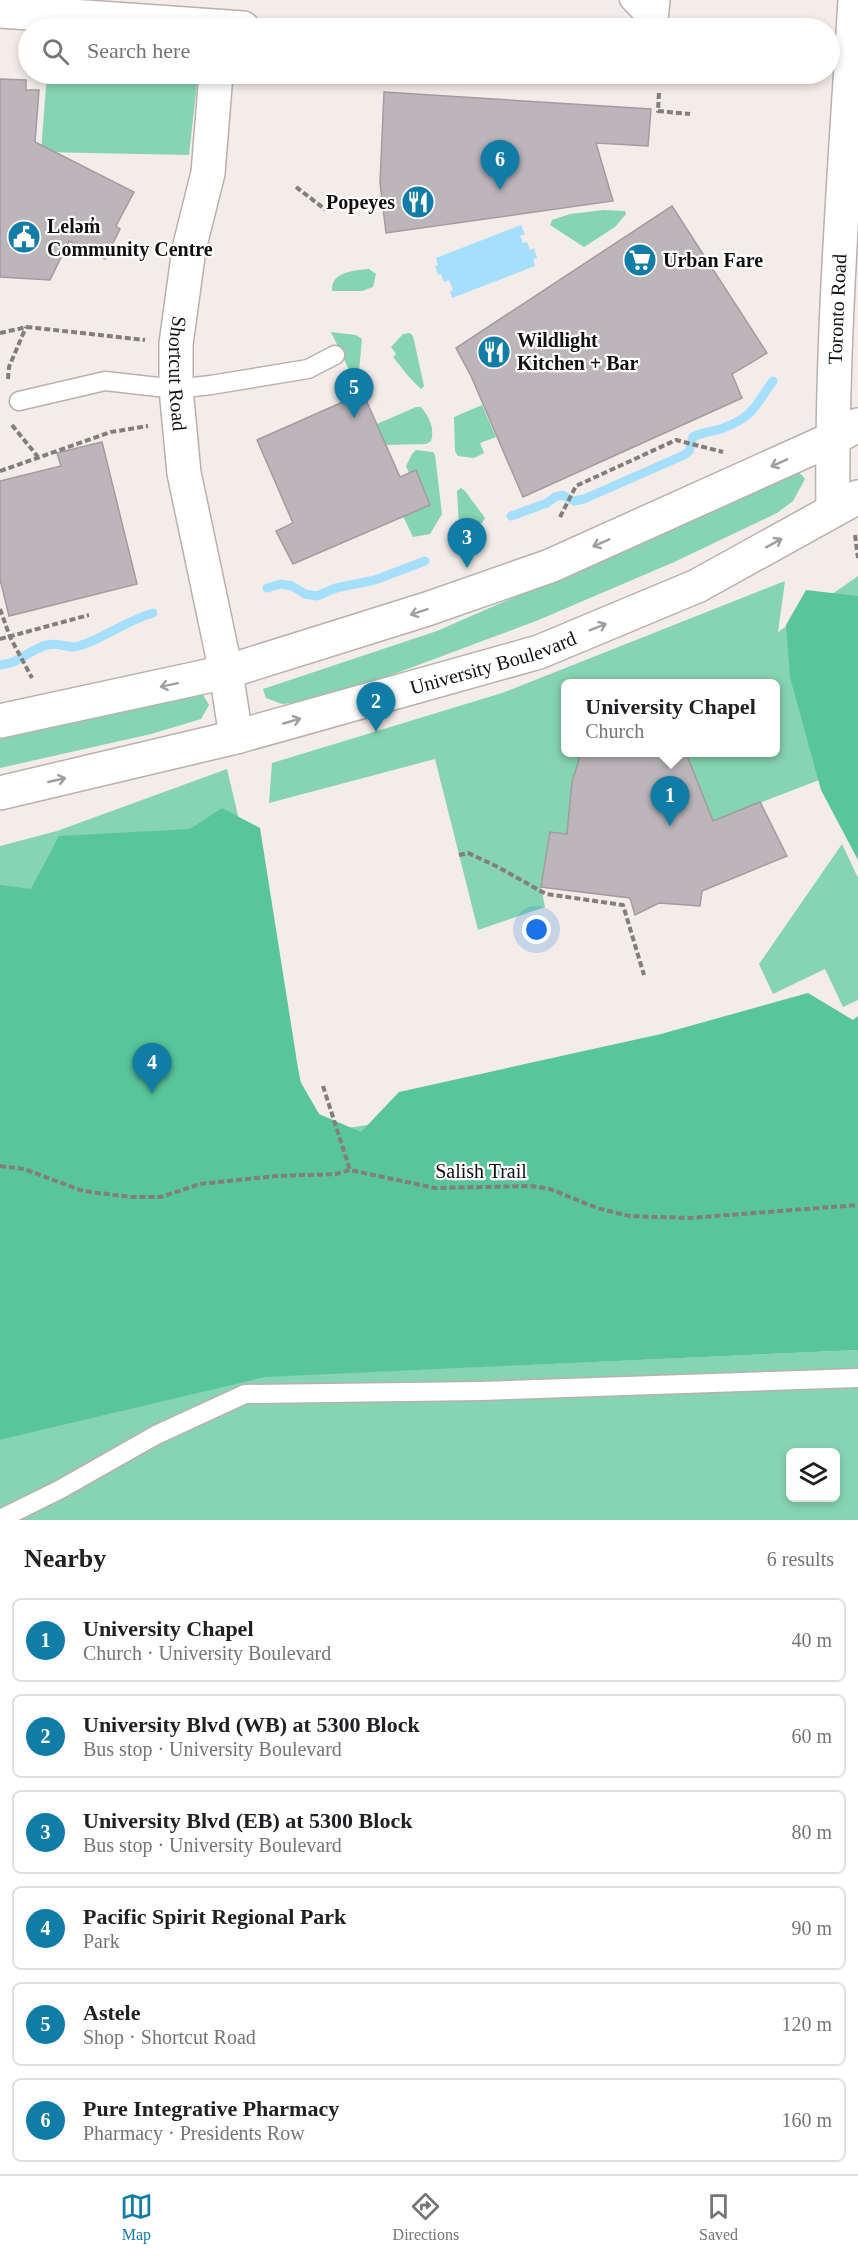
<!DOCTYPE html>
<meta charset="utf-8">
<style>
:root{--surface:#fff;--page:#f2f2f2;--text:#202124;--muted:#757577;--line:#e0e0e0;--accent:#117da7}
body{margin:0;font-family:"Times New Roman",serif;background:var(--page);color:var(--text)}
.controls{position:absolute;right:18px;bottom:18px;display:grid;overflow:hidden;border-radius:9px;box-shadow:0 3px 9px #0003}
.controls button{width:54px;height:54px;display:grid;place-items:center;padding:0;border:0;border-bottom:2px solid var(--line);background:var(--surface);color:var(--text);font:30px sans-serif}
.you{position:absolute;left:537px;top:930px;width:21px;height:21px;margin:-15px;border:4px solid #fff;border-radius:50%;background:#1a73e8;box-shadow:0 0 0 9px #1a73e833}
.badge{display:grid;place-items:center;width:39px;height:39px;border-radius:50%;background:var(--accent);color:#fff;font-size:20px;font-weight:700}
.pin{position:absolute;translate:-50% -50px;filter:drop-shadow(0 2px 3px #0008)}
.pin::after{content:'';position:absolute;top:32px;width:21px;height:18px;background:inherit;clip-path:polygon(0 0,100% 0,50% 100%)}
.popup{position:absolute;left:561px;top:679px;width:219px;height:78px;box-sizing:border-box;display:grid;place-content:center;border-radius:9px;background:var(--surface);filter:drop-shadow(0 2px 4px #0005);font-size:20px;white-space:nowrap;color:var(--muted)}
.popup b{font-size:22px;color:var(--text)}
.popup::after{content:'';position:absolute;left:50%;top:100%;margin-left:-12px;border:12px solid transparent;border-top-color:var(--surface)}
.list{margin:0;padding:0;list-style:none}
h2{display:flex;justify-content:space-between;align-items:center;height:78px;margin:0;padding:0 24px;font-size:26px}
h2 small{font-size:20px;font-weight:400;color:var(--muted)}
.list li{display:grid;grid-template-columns:39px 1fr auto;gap:18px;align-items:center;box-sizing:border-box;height:84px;margin:0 12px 12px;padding:0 12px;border:2px solid var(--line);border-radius:9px}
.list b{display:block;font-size:22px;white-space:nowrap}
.list p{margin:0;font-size:20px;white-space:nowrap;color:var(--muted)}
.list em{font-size:20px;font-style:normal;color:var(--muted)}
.icon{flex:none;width:33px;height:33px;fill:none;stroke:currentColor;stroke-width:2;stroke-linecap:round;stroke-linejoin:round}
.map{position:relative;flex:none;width:858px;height:1520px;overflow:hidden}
.search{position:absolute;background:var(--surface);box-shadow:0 3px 9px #0003;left:18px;right:18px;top:18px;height:66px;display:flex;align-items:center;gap:15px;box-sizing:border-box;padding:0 21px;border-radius:33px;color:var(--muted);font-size:22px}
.sheet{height:654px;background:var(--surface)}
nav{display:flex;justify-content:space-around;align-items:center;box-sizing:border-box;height:84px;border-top:2px solid var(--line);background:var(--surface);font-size:16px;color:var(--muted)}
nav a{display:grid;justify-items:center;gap:3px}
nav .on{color:var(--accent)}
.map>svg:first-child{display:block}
.green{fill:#86d4b2;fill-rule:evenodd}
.forest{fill:#59c59a}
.water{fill:#a5dffb}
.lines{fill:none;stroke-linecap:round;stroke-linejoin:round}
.stream{stroke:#a5dffb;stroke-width:9}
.building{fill:#bcb6ba;stroke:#a29ba0;stroke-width:1.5}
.lane-casing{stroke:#b8b1ad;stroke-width:21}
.street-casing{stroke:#b8b1ad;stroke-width:36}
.secondary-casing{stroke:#b8b1ad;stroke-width:36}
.path{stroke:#827e7b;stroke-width:4;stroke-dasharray:6 3;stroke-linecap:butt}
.lane{stroke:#fff;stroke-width:18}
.street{stroke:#fff;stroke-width:33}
.secondary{stroke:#fff;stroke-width:33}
.oneway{stroke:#a09f9f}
.labels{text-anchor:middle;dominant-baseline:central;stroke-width:4.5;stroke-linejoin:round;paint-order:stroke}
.poi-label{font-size:20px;font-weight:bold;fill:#12100f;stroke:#fff;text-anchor:start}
.street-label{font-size:20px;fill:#12100f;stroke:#fff}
</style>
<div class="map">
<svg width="858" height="1520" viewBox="0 0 858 1520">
<rect width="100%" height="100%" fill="#f3ece8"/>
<g class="green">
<path d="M47 74H198L189 155 41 152Z"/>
<path d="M604 210 625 211 626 214 615 227 584 247 550 225 552 220 570 214Z"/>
<path d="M369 269 376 274 373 287 362 291H332C330 272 355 270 369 269Z"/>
<path d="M331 332 356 335 362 339 359 372 353 378Z"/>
<path d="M410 333 413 336 424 386 421 389 409 377 393 357 396 354 391 347 403 334Z"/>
<path d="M482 405 496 437 480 443 484 453 474 458 458 456 455 451 454 417Z"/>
<path d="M416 407H421C429 417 435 428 431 441L426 444 386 445 377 424Z"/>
<path d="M416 450 433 452 435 455 442 514 430 534 413 537 403 516 430 505 416 470 409 473 406 466 412 454Z"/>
<path d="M793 471 801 474 805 479 793 501 777 513 672 563 536 621 327 699 282 704 266 698 263 689 437 631 556 579Z"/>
<path d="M461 488 465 491 485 518 482 523 459 527 457 491Z"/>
<path d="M858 576V812L840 772 713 821 686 753 775 752V684H565V752L581 753 572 782 567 834 550 832 541 887 545 907 478 930 435 759 269 803 272 763 502 693 785 581 778 632Z"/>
<path d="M202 693 209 705 201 719 151 734 0 768V736Z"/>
<path d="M227 769 313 1133 858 1053 366 1372 858 1350V1520H0V1440L209 1390 0 1406V846L57 831ZM790 1452H836V1498H790Z"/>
<path d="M842 844 858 878V1000L843 1007 825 969 773 994 759 964Z"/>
</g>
<g class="forest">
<path d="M806 590 858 596V860L821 790 790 677 786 625Z"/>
<path d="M222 808 260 828 300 1081 319 1114 361 1132 399 1092 661 1034 808 993 853 1020 858 1016V1350L265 1377 0 1440V885L31 889 59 836 190 829Z"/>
</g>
<path class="water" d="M521 225 525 234 520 236 523 243 527 242 530 250 534 248 537 258 533 259 535 266 452 298 450 292 453 290 449 280 444 282 441 274 438 275 435 266 438 265 436 258Z"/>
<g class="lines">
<g class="stream">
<path d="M511 516 547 503 555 497 562 495 574 501 584 499 684 455 689 451 693 437C702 432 711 432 721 429 755 416 753 408 773 381"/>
<path d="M267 588 281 584 292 586 305 594 317 596 336 588 375 580 425 561"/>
<path d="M0 665C19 664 30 649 47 645 59 642 68 649 79 646 105 638 125 621 153 613"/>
</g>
</g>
<g class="building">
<path d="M0 79 26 80V90H39L35 142 134 192 116 226 120 229 105 259 69 241 50 280 0 277Z"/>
<path d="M384 92 651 109 648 146 596 143 613 201 386 233 380 183Z"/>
<path d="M672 206 767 353 732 374 742 398 523 497 471 376 456 348Z"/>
<path d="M363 393 400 477 416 470 430 505 293 564 276 531 293 523 257 440Z"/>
<path d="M102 442 137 584 9 616 0 579V481L61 466 57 453Z"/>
<path d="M581 753H686L713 821 760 802 787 856 702 891 700 906 659 903 635 915 630 898 541 887 550 832 567 834 572 782Z"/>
</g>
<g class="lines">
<defs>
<g id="lane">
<path d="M629 0 651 23"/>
<path d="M19 401 105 381 176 389 211 385 308 369 335 355"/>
<path d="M0 1519 59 1490 156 1435 245 1394 481 1391 858 1378"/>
</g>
<g id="street">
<path d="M0 11 243 28"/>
<path d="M650 28 653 0"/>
<path id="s1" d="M216 74 208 173 189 249 176 344V389L184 473 226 672"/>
<path id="s2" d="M833 510C831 340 845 170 855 0"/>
</g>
<g id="secondary">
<path d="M226 672 236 737"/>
<path d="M0 721 226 672 427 609 550 566 832 439 858 425"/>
<path id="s3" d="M0 793 236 737 539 652 697 586 858 497"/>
</g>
</defs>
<use href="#lane" class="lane-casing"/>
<use href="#street" class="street-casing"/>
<use href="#secondary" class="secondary-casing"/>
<g class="path">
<path d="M659 93 658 111 690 114"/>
<path d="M296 187 326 210"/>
<path d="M0 333 27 327 145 340"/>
<path d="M8 379 9 367 26 327"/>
<path d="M12 425 38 457"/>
<path d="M0 471 111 432 148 426"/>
<path d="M560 517 576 486 676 440 723 452"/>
<path d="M855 535 858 558"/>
<path d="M0 609 10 637 32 678"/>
<path d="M0 639 89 615"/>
<path d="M459 855 468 853 496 866 546 894 623 905 644 975"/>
<path d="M323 1086 350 1170"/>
<path d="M0 1166 24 1169 83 1191 131 1197H161L200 1184 276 1176 336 1174 350 1170 435 1188 531 1186 550 1189 597 1208 629 1216 689 1218 858 1205"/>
</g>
<use href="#lane" class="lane"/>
<use href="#street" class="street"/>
<use href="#secondary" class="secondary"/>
</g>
<defs><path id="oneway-shaft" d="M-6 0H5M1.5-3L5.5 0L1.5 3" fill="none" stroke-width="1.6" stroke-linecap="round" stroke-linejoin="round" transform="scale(1.5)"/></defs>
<g class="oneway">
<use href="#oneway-shaft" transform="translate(779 463) rotate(156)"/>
<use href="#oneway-shaft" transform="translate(601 543) rotate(156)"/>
<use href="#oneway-shaft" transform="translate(774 543) rotate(-29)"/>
<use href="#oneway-shaft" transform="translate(419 612) rotate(162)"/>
<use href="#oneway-shaft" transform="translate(598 627) rotate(-22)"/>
<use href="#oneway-shaft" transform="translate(169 685) rotate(168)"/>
<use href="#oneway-shaft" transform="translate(292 721) rotate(-16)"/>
<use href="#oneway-shaft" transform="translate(57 780) rotate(-13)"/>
</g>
<defs>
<symbol id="restaurant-disc" viewBox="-11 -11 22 22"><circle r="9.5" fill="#117da7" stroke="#fff"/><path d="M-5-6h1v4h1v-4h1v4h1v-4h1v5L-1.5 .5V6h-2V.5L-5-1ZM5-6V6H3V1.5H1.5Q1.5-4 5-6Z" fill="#fff"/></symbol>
<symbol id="civic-disc" viewBox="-11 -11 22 22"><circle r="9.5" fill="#117da7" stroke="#fff"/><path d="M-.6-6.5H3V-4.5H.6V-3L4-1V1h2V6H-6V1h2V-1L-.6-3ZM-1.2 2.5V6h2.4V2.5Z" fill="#fff"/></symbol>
<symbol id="supermarket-disc" viewBox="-11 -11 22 22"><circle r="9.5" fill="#117da7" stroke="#fff"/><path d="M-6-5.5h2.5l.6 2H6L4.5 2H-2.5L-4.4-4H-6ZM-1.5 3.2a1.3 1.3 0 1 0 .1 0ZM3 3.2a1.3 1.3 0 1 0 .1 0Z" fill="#fff"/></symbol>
</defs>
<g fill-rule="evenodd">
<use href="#restaurant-disc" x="399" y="183" width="38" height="38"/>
<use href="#civic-disc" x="5" y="218" width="38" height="38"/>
<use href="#supermarket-disc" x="621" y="241" width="38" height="38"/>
<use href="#restaurant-disc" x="475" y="333" width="38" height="38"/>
</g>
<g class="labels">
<g class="poi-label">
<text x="395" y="202" text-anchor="end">Popeyes</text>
<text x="47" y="226">Leləm̓<tspan x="47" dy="23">Community Centre</tspan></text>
<text x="663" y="260">Urban Fare</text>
<text x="517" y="340">Wildlight<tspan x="517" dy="23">Kitchen + Bar</tspan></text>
</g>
<g class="street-label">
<text stroke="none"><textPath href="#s2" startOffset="201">Toronto Road</textPath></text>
<text stroke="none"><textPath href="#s1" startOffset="303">Shortcut Road</textPath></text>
<text stroke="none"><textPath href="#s3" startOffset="510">University Boulevard</textPath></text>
<text x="481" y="1171">Salish Trail</text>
</g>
</g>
</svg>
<div class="controls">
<button><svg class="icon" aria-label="layers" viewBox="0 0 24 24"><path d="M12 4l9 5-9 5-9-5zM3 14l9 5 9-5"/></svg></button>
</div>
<div class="you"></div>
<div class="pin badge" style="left:670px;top:826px">1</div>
<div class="popup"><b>University Chapel</b>Church</div>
<div class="pin badge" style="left:376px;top:732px">2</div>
<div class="pin badge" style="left:467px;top:568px">3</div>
<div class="pin badge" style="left:152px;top:1093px">4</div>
<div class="pin badge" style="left:354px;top:418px">5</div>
<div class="pin badge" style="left:500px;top:190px">6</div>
<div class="search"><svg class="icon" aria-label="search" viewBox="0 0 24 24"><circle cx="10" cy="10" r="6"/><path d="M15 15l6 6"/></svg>Search here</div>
</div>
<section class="sheet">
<h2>Nearby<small>6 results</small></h2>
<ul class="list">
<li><span class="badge">1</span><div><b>University Chapel</b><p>Church · University Boulevard</p></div><em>40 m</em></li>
<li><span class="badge">2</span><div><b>University Blvd (WB) at 5300 Block</b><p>Bus stop · University Boulevard</p></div><em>60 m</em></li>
<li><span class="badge">3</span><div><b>University Blvd (EB) at 5300 Block</b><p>Bus stop · University Boulevard</p></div><em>80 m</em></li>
<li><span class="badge">4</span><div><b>Pacific Spirit Regional Park</b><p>Park</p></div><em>90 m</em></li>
<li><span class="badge">5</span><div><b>Astele</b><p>Shop · Shortcut Road</p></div><em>120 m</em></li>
<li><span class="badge">6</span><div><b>Pure Integrative Pharmacy</b><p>Pharmacy · Presidents Row</p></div><em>160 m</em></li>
</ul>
</section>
<nav>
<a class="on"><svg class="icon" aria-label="map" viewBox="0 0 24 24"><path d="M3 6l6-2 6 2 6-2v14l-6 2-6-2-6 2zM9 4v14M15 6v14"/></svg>Map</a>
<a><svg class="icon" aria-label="directions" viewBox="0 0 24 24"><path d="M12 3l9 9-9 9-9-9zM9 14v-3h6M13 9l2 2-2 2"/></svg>Directions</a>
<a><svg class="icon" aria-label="saved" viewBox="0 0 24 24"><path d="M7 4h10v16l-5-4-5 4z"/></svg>Saved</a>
</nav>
